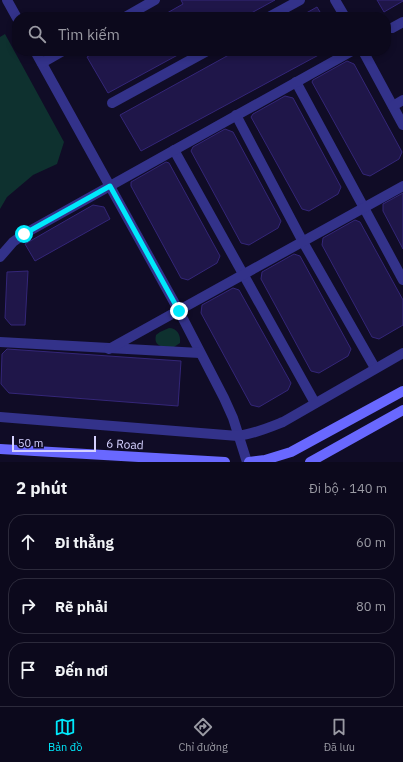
<!DOCTYPE html>
<html lang="vi">
<meta charset="utf-8">
<style>
:root{--surface:#0c091c;--page:#1a1729;--text:#f1f3f6;--muted:#9a9aa3;--line:#2c2a3b;--accent:#00e9fc}
body{margin:0;font-family:"IBM Plex Sans",sans-serif;background:var(--page);color:var(--text)}
.scale{position:absolute;left:12px;bottom:10px;width:84px;box-sizing:border-box;padding-left:4px;border:2px solid #d5d1ff;border-top:0;font-size:11px;line-height:14px;white-space:nowrap;color:#d5d1ff;-webkit-text-stroke:3px #100c26;paint-order:stroke}
.stop{position:absolute;width:12px;height:12px;margin:-9px;border:3px solid #00e9fc;border-radius:50%;background:#fff}
.stop.end{background:#00e9fc;border-color:#fff;box-shadow:0 1px 4px #0008}
.list{margin:0;padding:0;list-style:none}
h2{display:flex;justify-content:space-between;align-items:center;height:52px;margin:0;padding:0 16px;font-size:17px}
h2 small{font-size:13px;font-weight:400;color:var(--muted)}
.list li{display:grid;grid-template-columns:26px 1fr auto;gap:12px;align-items:center;box-sizing:border-box;height:56px;margin:0 8px 8px;padding:0 8px;border:1px solid var(--line);border-radius:16px}
.list b{display:block;font-size:15px;white-space:nowrap}
.list em{font-size:13px;font-style:normal;color:var(--muted)}
.icon{flex:none;width:22px;height:22px;fill:none;stroke:currentColor;stroke-width:2;stroke-linecap:round;stroke-linejoin:round}
.map{position:relative;flex:none;width:403px;height:462px;overflow:hidden}
.search{position:absolute;background:var(--surface);box-shadow:0 2px 6px #0003;left:12px;right:12px;top:12px;height:44px;display:flex;align-items:center;gap:10px;box-sizing:border-box;padding:0 14px;border-radius:16px;color:var(--muted);font-size:15px}
.sheet{height:244px;background:var(--surface)}
nav{display:flex;justify-content:space-around;align-items:center;box-sizing:border-box;height:56px;border-top:1px solid var(--line);background:var(--surface);font-size:11px;color:var(--muted)}
nav a{display:grid;justify-items:center;gap:2px}
nav .on{color:var(--accent)}
.map>svg:first-child{display:block}
.green{fill:#0e312f}
.building{fill:#1f1649;stroke:#342678}
.lines{fill:none;stroke-linecap:round;stroke-linejoin:round}
.minor{stroke:#33328a;stroke-width:10}
.secondary{stroke:#6968ff;stroke-width:10}
.route{stroke:#00e9fc;stroke-width:5}
.labels{text-anchor:middle;dominant-baseline:central;stroke-width:4;stroke-linejoin:round;paint-order:stroke}
.street-label{font-size:12px;fill:#d5d1ff;stroke:#100c26}
</style>
<div class="map">
<svg width="403" height="462" viewBox="0 0 403 462">
<rect width="100%" height="100%" fill="#100c26"/>
<g class="green">
<path d="M5 34 64 142 57 164 33 175 7 197 0 209V37Z"/>
<path d="M169 328C177 328 181 335 180 343L174 347C165 347 153 348 156 335L160 332Z"/>
</g>
<g class="building">
<path d="M181 0H275L244 17H160L183 4Z"/>
<path d="M377 0H403V1L384 12Z"/>
<path d="M317 7 323 17H299Z"/>
<path d="M97 51H185L108 93 87 57Z"/>
<path d="M236 51H326L141 151 120 115Z"/>
<path d="M347 61 354 64 402 152 399 159 370 176 363 174 312 82 313 80Z"/>
<path d="M285 96 293 98 341 187 338 194 309 211 302 209 251 117 253 114Z"/>
<path d="M225 129 233 132 281 221 278 228 249 245 241 243 191 151 193 147Z"/>
<path d="M166 162 169 163 220 256 217 263 188 280 181 278 131 186V182Z"/>
<path d="M403 193V249L383 211V204Z"/>
<path d="M93 205 104 207 110 219 35 261 25 244Z"/>
<path d="M355 220 360 222 403 300V325L379 339 372 337 322 245 323 238Z"/>
<path d="M294 254 300 256 351 349 348 356 319 373 311 371 261 279 262 272Z"/>
<path d="M28 271 25 325H11L5 318 7 272Z"/>
<path d="M233 288 239 290 291 383 288 390 259 407 251 405 201 313 202 305Z"/>
<path d="M7 349 181 361 178 406 9 393 1 384 2 354Z"/>
</g>
<g class="lines">
<g class="minor">
<path d="M7 0 17 18"/>
<path d="M335 0 345 17"/>
<path d="M125 17 155 0"/>
<path d="M269 17 300 0"/>
<path d="M392 28 403 22"/>
<path d="M35 51 179 311 224 398 233 418 247 462"/>
<path d="M363 51 403 125"/>
<path d="M42 63 63 51"/>
<path d="M296 82 403 280"/>
<path d="M112 103 207 51"/>
<path d="M393 106 403 100"/>
<path d="M236 115 303 242 375 368"/>
<path d="M174 150 315 403"/>
<path d="M0 257 13 242 24 234 352 51"/>
<path d="M0 342 200 353"/>
<path d="M109 349 403 186"/>
<path d="M0 417 238 436C254 434 268 428 283 422L403 353"/>
</g>
<g class="secondary">
<path d="M0 449 225 462"/>
<path d="M249 462 265 460 291 452 403 391"/>
<path d="M310 462 403 410"/>
</g>
</g>
<g class="lines">
<path class="route" d="M24 234 110 186 179 311"/>
</g>
<g class="labels">
<g class="street-label">
<text transform="translate(125 444) rotate(3)">6 Road</text>
</g>
</g>
</svg>
<div class="scale">50 m</div>
<div class="stop" style="left:24px;top:234px"></div>
<div class="stop end" style="left:179px;top:311px"></div>
<div class="search"><svg class="icon" aria-label="search" viewBox="0 0 24 24"><circle cx="10" cy="10" r="6"/><path d="M15 15l6 6"/></svg>Tìm kiếm</div>
</div>
<section class="sheet">
<h2>2 phút<small>Đi bộ · 140 m</small></h2>
<ul class="list">
<li><svg class="icon" aria-label="ahead" viewBox="0 0 24 24"><path d="M12 20V5M6 11l6-6 6 6"/></svg><div><b>Đi thẳng</b></div><em>60 m</em></li>
<li><svg class="icon" aria-label="right" viewBox="0 0 24 24"><path d="M7 20v-9h11M14 6l5 5-5 5"/></svg><div><b>Rẽ phải</b></div><em>80 m</em></li>
<li><svg class="icon" aria-label="arrive" viewBox="0 0 24 24"><path d="M6 21V4h12l-3 4 3 4H6"/></svg><div><b>Đến nơi</b></div></li>
</ul>
</section>
<nav>
<a class="on"><svg class="icon" aria-label="map" viewBox="0 0 24 24"><path d="M3 6l6-2 6 2 6-2v14l-6 2-6-2-6 2zM9 4v14M15 6v14"/></svg>Bản đồ</a>
<a><svg class="icon" aria-label="directions" viewBox="0 0 24 24"><path d="M12 3l9 9-9 9-9-9zM9 14v-3h6M13 9l2 2-2 2"/></svg>Chỉ đường</a>
<a><svg class="icon" aria-label="saved" viewBox="0 0 24 24"><path d="M7 4h10v16l-5-4-5 4z"/></svg>Đã lưu</a>
</nav>
